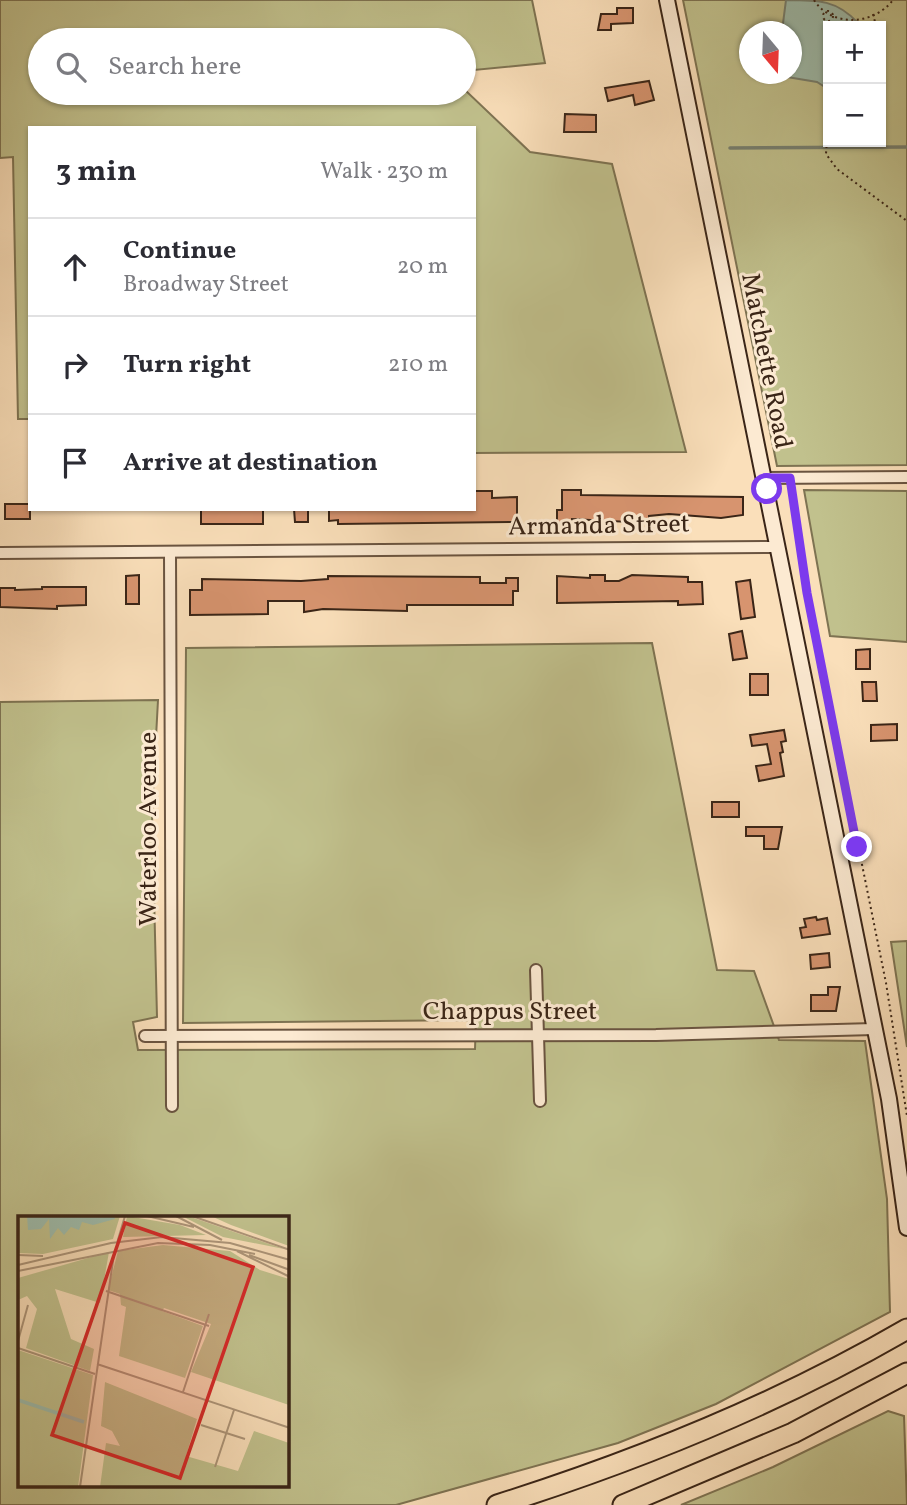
<!DOCTYPE html>
<meta charset="utf-8">
<style>
:root{--surface:#fff;--page:#f2f2f3;--text:#2b2b33;--muted:#7c7c81;--line:#e1e1e2}
body{margin:0;font-family:Vollkorn,serif;background:var(--page);color:var(--text)}
.controls{position:absolute;right:21px;top:21px;display:grid;overflow:hidden;border-radius:0px;box-shadow:0 2px 5px #0004}
.controls button{width:63px;height:63px;display:grid;place-items:center;padding:0;border:0;border-bottom:2px solid var(--line);background:var(--surface);color:var(--text);font:35px sans-serif}
.compass{position:absolute;left:739px;top:21px;width:63px;height:63px;border-radius:50%;background:var(--surface);box-shadow:0 2px 5px #0004;rotate:161deg}
.stop{position:absolute;width:21px;height:21px;margin:-16px;border:5px solid #7c3aed;border-radius:50%;background:#fff}
.stop.end{background:#7c3aed;border-color:#fff;box-shadow:0 2px 7px #0008}
.list{margin:0;padding:0;list-style:none}
h2{display:flex;justify-content:space-between;align-items:center;height:91px;margin:0;padding:0 28px;font-size:30px}
h2 small{font-size:23px;font-weight:400;color:var(--muted)}
.list li{display:grid;grid-template-columns:46px 1fr auto;gap:21px;align-items:center;box-sizing:border-box;height:98px;padding:0 28px;border-top:2px solid var(--line)}
.list b{display:block;font-size:26px;white-space:nowrap}
.list p{margin:0;font-size:23px;white-space:nowrap;color:var(--muted)}
.list em{font-size:23px;font-style:normal;color:var(--muted)}
.icon{flex:none;width:38px;height:38px;fill:none;stroke:currentColor;stroke-width:2;stroke-linecap:round;stroke-linejoin:round}
.map{position:relative;flex:none;width:907px;height:1505px;overflow:hidden}
.search{position:absolute;background:var(--surface);box-shadow:0 2px 5px #0004;left:28px;top:28px;width:448px;height:77px;display:flex;align-items:center;gap:18px;box-sizing:border-box;padding:0 24px;border-radius:38px;color:var(--muted);font-size:26px}
.panel{position:absolute;background:var(--surface);box-shadow:0 2px 5px #0004;left:28px;top:126px;width:448px;height:385px;border-radius:0px}
.map>svg:first-child{display:block}
.green{fill:#c1c18d;stroke:#7e7352;stroke-width:2;fill-rule:evenodd}
.water{fill:#9ebdad;stroke:#768071;stroke-width:2}
.lines{fill:none;stroke-linecap:round;stroke-linejoin:round}
.stream{stroke:#768071;stroke-width:3.5}
.building{fill:#d7946f;stroke:#3a2517;stroke-width:2}
.street-casing{stroke:#6a5440;stroke-width:14}
.secondary-casing{stroke:#3a2517;stroke-width:18}
.highway-casing{stroke:#3a2517;stroke-width:23}
.path{stroke:#3a2517;stroke-width:2;stroke-dasharray:2 3.5;stroke-linecap:butt}
.street{stroke:#fcead2;stroke-width:10}
.secondary{stroke:#fcead2;stroke-width:14}
.highway{stroke:#fadfba;stroke-width:19}
.route{stroke:#7c3aed;stroke-width:9}
.labels{text-anchor:middle;dominant-baseline:central;stroke-width:6;stroke-linejoin:round;paint-order:stroke}
.street-label{font-size:26px;fill:#3a2517;stroke:#fcead2}
.inset-river{fill:none;stroke:#9ebdad;stroke-width:3.5}
.inset-road{fill:none;stroke:#ad9579;stroke-width:2}
.view{fill:#d62828;fill-opacity:0.15;stroke:#d62828;stroke-width:3.5}
.inset-edge{fill:none;stroke:#3a2517;stroke-width:3.5}
</style>
<div class="map">
<svg width="907" height="1505" viewBox="0 0 907 1505">
<rect width="100%" height="100%" fill="#fadfba"/>
<filter id="stains"><feTurbulence type="fractalNoise" baseFrequency=".00286" numOctaves="4"/><feColorMatrix values="0 0 0 0 .2 0 0 0 0 .09 0 0 0 0 .02 0 0 0 .5 -.17"/></filter>
<radialGradient id="worn" r=".72"><stop offset=".6" stop-color="#630" stop-opacity="0"/><stop offset="1" stop-color="#630" stop-opacity=".3"/></radialGradient>
<g class="green">
<path d="M0 0H532L545 63 464 71V40H40V93H464V89L530 152 612 164 686 452 474 453V128H30V419H18L13 157 0 158Z"/>
<path d="M683 0H907V465L777 466ZM828 26H881V142H828ZM750 32H792V74H750Z"/>
<path d="M804 490 907 491V642L830 636Z"/>
<path d="M652 643 717 970 754 971 779 1040 865 1041 887 1199 890 1312 716 1404 618 1443 396 1505H0V702L158 700 152 812 157 1017 133 1022 138 1050 475 1049 476 1020 183 1023 186 648ZM19 1218H287V1486H19Z"/>
<path d="M907 941V1047L891 942Z"/>
<path d="M888 1411 904 1416 907 1505H681L773 1467Z"/>
</g>
<path class="water" d="M786 0C819 0 837 0 858 23L859 26H828V89L817 82 769 74H792V32L782 31Z"/>
<g class="lines">
<path class="stream" d="M730 148 907 147"/>
</g>
<g class="building">
<path d="M617 8H633V23L611 24V30H598L601 14H617Z"/>
<path d="M649 81 654 100 635 105 633 95 608 101 605 88Z"/>
<path d="M565 114 596 115V132H564Z"/>
<path d="M562 490H581V495L743 497V515L721 518 669 514 649 516V523L572 519V522L557 523V510H562Z"/>
<path d="M474 491H492V498L517 497V522L338 524V520L329 521V509H474Z"/>
<rect x="5" y="504" width="25" height="15"/>
<rect x="201" y="509" width="62" height="15"/>
<path d="M294 509H308V522H295Z"/>
<path d="M139 575V604H126V576Z"/>
<path d="M590 575H605V581H619L632 575 688 577V582H702L703 604 678 605V601L557 603V576L590 578Z"/>
<path d="M328 576 480 577V583H506V578H518V591H513V605H407V611L323 609 304 612V601H268V614L190 615V590H202V579L301 581 328 579Z"/>
<path d="M750 580 755 617 741 619 736 582Z"/>
<path d="M42 587H86V605L57 606V609L0 607V588H15V590L42 589Z"/>
<path d="M742 631 747 658 733 660 729 634Z"/>
<path d="M870 649V669H856V650Z"/>
<rect x="750" y="674" width="18" height="21"/>
<path d="M862 682H876L877 701H863Z"/>
<path d="M897 724V740L871 741V725Z"/>
<path d="M784 730 786 741 781 742 783 752 780 753 784 776 759 781 756 766 771 764 767 744 752 746 750 735Z"/>
<rect x="712" y="802" width="27" height="15"/>
<path d="M746 827H782L778 849H764V836H746Z"/>
<path d="M816 917 817 920 827 918 830 934 802 938 800 928 806 927 804 919Z"/>
<path d="M829 953 830 967 811 969 810 955Z"/>
<path d="M828 987H840L836 1011H811V995H828Z"/>
</g>
<g class="lines">
<defs>
<g id="street">
<path d="M765 478 907 477"/>
<path d="M170 552 172 1106"/>
<path d="M0 553 778 547"/>
<path d="M536 970 540 1101"/>
<path d="M145 1036 656 1035 874 1029"/>
</g>
<path id="secondary" d="M667 0 889 1099 907 1228"/>
<g id="highway">
<path d="M497 1505C639 1460 778 1404 907 1329"/>
<path d="M623 1505 793 1433 907 1373"/>
</g>
</defs>
<use href="#street" class="street-casing"/>
<use href="#secondary" class="secondary-casing"/>
<use href="#highway" class="highway-casing"/>
<g class="path">
<path d="M814 0C832 28 874 25 893 0"/>
<circle cx="828" cy="16" r="5"/>
<path d="M873 14 876 26"/>
<path d="M881 54V74"/>
<path d="M828 124 826 154 837 169 907 221"/>
<path d="M792 491 807 593 886 983 907 1116"/>
</g>
<use href="#street" class="street"/>
<use href="#secondary" class="secondary"/>
<use href="#highway" class="highway"/>
</g>
<g class="lines">
<path class="route" d="M767 489 765 478H790L807 593 857 847"/>
</g>
<g class="labels">
<g class="street-label">
<text transform="translate(766 361) rotate(79)">Matchette Road</text>
<text transform="translate(599 526) rotate(-1)">Armanda Street</text>
<text transform="translate(149 829) rotate(-90)">Waterloo Avenue</text>
<text x="510" y="1012">Chappus Street</text>
</g>
</g>
<g transform="translate(18 1216)">
<rect width="271" height="271" fill="#fadfba"/>
<path d="M0 0H102L95 23 25 38 0 37ZM109 0 162 9 188 19 105 21ZM164 0H170L266 33 205 21ZM193 0H271V30L213 9ZM145 29 212 35 242 54 271 63V189L173 156 193 108 146 92 144 95 185 110 167 162 101 140 108 91 103 89 102 78 90 74 100 35ZM91 36 82 87 37 73 53 123 76 133 72 155 8 132 19 93 9 80 0 84V62ZM0 134 75 159 60 271H0ZM87 166 179 203 168 240 220 255 236 215 271 227V271H82L88 227 102 230 94 215 83 210Z" fill="#c1c18d"/>
<path d="M9 0H96L97 3 75 9 64 6 61 14 53 11 46 19 40 12 32 23 31 3 23 13 10 14Z" fill="#9ebdad"/>
<path class="inset-river" d="M0 184 66 206"/>
<path class="inset-road" d="M129 0 176 11M158 0 204 24M174 0 272 34M99 27 107 0M219 35 272 61M0 39 25 40M231 39 272 54M0 49 93 27 144 21 212 27 272 44M0 55 140 27 192 29 237 38M88 75 191 110M0 125 10 89M0 132 77 158M79 148 272 212M165 176 191 98M183 209 227 223M197 251 216 194M62 271 96 38"/>
<path class="view" d="M107 7 235 51 162 262 34 219Z"/>
<rect width="271" height="271" class="inset-edge"/>
</g>
<rect width="100%" height="100%" filter="url(#stains)"/>
<rect width="100%" height="100%" fill="url(#worn)"/>
</svg>
<div class="controls">
<button>+</button>
<button>−</button>
</div>
<svg class="compass" viewBox="-18 -18 36 36"><path d="M0-13l5 13h-10z" fill="#e53935"/><path d="M0 13l5-13h-10z" fill="#7c7c81"/></svg>
<div class="stop" style="left:767px;top:489px"></div>
<div class="stop end" style="left:857px;top:847px"></div>
<div class="search"><svg class="icon" aria-label="search" viewBox="0 0 24 24"><circle cx="10" cy="10" r="6"/><path d="M15 15l6 6"/></svg>Search here</div>
<section class="panel">
<h2>3 min<small>Walk · 230 m</small></h2>
<ul class="list">
<li><svg class="icon" aria-label="ahead" viewBox="0 0 24 24"><path d="M12 20V5M6 11l6-6 6 6"/></svg><div><b>Continue</b><p>Broadway Street</p></div><em>20 m</em></li>
<li><svg class="icon" aria-label="right" viewBox="0 0 24 24"><path d="M7 20v-9h11M14 6l5 5-5 5"/></svg><div><b>Turn right</b></div><em>210 m</em></li>
<li><svg class="icon" aria-label="arrive" viewBox="0 0 24 24"><path d="M6 21V4h12l-3 4 3 4H6"/></svg><div><b>Arrive at destination</b></div></li>
</ul>
</section>
</div>
